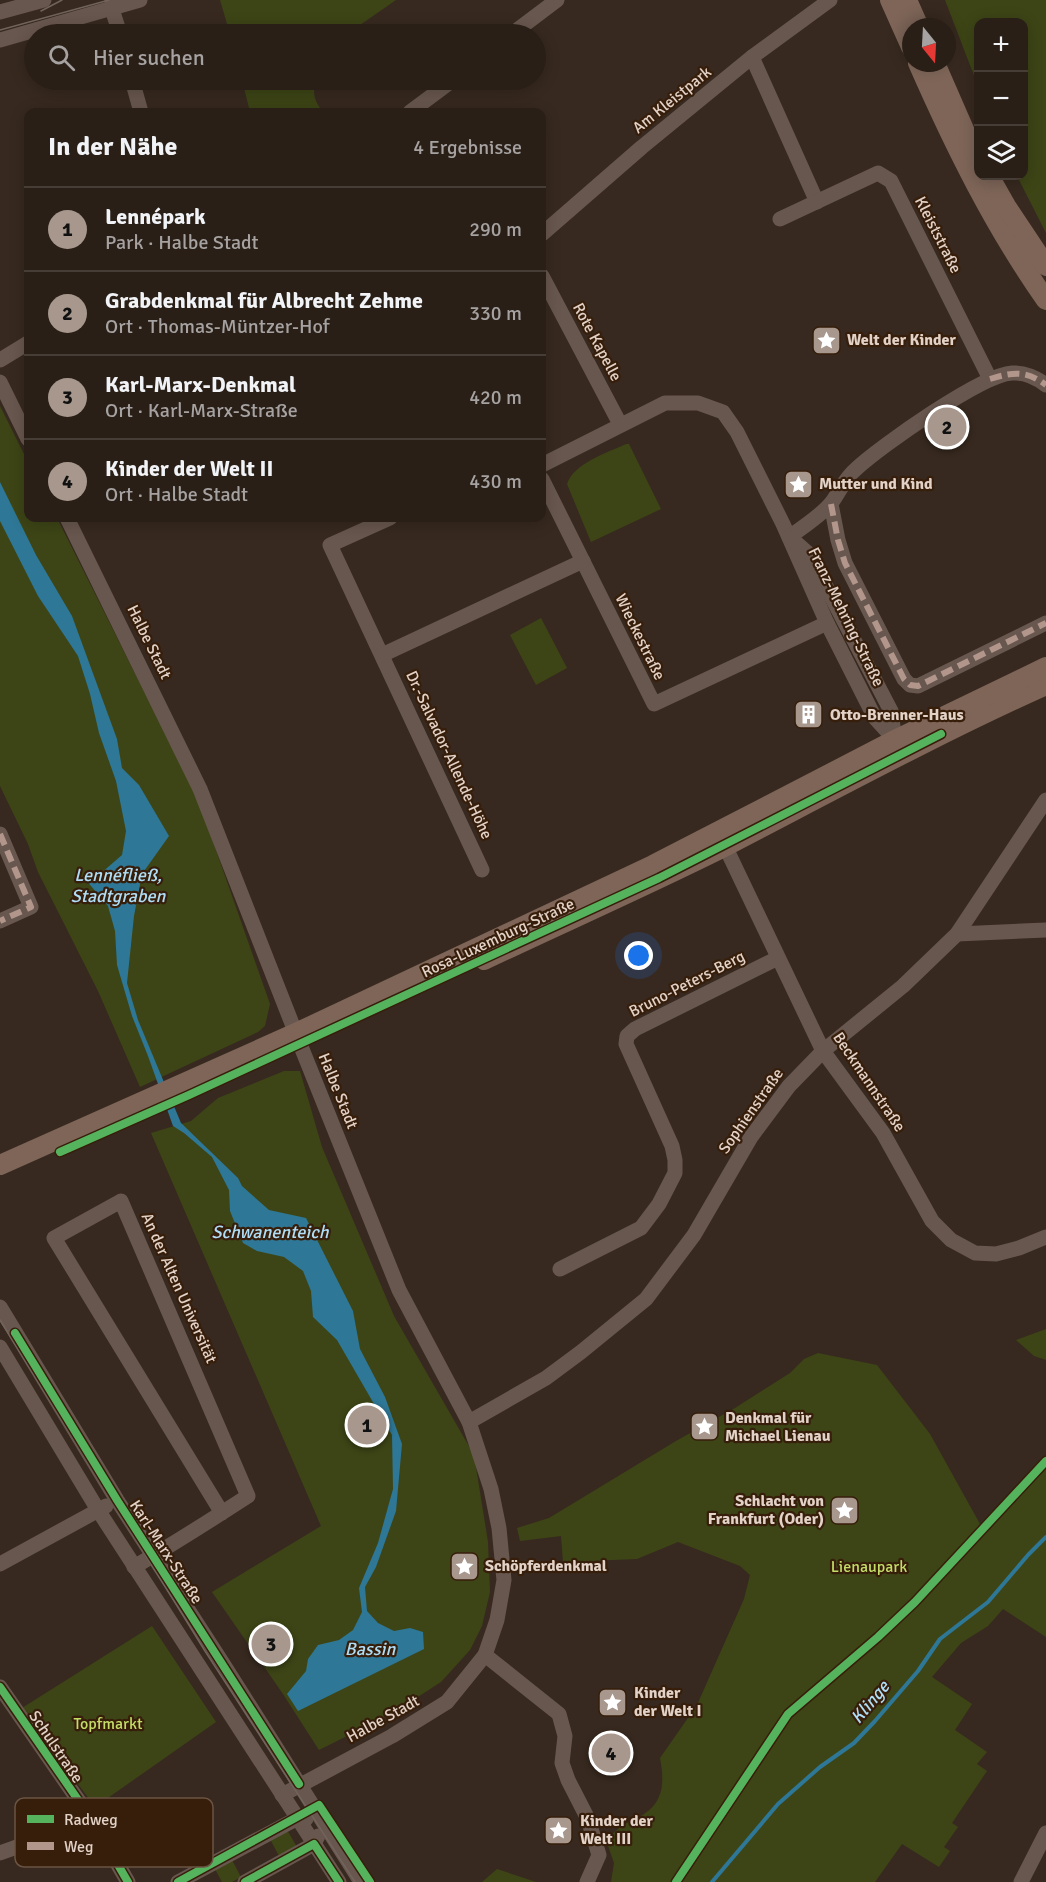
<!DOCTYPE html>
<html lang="de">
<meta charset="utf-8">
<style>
:root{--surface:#291f17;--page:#312720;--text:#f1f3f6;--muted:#a5a2a1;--line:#453d36;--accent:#a7978c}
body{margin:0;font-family:Signika,sans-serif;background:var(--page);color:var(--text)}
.controls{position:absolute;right:18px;top:18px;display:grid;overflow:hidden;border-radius:12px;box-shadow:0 3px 15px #0003}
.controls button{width:54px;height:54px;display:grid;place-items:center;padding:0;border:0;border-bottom:2px solid var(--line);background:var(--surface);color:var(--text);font:30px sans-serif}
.compass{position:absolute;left:902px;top:18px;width:54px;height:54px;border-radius:50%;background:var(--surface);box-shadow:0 3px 15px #0003;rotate:162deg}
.you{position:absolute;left:639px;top:956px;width:21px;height:21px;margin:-15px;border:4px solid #fff;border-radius:50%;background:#1a73e8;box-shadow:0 0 0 9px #1a73e833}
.badge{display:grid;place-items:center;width:39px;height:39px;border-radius:50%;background:var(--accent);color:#111;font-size:20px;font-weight:700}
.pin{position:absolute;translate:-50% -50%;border:3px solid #fff;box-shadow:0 2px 6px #0006}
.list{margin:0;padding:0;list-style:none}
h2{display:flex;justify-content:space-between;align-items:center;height:78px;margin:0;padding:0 24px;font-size:26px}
h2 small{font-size:20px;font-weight:400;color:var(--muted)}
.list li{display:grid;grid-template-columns:39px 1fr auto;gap:18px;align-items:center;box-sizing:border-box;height:84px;padding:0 24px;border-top:2px solid var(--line)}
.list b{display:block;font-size:22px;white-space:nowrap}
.list p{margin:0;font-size:20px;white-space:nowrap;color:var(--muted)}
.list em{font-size:20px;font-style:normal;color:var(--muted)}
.icon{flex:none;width:33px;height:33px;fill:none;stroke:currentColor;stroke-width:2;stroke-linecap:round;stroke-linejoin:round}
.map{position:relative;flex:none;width:1046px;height:1882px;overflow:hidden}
.search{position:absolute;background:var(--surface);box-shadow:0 3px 15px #0003;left:24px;top:24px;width:522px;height:66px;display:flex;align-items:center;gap:15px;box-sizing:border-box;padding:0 21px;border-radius:33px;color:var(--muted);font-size:22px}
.panel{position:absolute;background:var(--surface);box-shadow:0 3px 15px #0003;left:24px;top:108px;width:522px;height:414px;border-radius:12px}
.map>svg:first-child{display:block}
.green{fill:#3d4516}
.water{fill:#2e7796}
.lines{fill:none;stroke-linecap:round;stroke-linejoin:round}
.stream{stroke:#2e7796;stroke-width:4}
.minor{stroke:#68574e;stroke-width:15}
.major{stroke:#7e6558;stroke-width:20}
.tram{stroke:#72645c;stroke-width:1.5}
.quiet{stroke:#b2968c;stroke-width:6;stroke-dasharray:12 6;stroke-linecap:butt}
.cycleway-casing{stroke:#371e0b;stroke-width:11}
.cycleway{stroke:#56b35d;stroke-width:8}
.labels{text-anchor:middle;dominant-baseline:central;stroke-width:4.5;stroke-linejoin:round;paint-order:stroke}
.street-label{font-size:16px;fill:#e3d2c7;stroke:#371e0b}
.poi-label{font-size:16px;font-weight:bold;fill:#e3d2c7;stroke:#371e0b;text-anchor:start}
.park-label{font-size:16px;fill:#c3dd67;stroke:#371e0b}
.water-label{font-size:18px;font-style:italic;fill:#aeddf5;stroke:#371e0b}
.key{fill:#371e0b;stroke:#6b5443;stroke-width:1.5}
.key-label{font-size:16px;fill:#e3d2c7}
</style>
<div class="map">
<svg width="1046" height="1882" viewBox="0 0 1046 1882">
<rect width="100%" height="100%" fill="#37291f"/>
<g class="green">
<path d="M220 0H396L347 34H230Z"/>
<path d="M945 0H1046V233L1017 176H1024V22H978V86Z"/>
<path d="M242 80H316C312 93 314 101 323 112H250Z"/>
<path d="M0 406 28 462V518H57L198 799 270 1004 265 1026 258 1032 140 1087 98 991 38 872 28 844 0 786Z"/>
<path d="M626 444H629L661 509 591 542 567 484C574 463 607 453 626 444Z"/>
<path d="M541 618 567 668 536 685 510 635Z"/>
<path d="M284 1071H300L322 1147 394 1316 474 1455 488 1542 490 1592 482 1626 470 1650 441 1682 393 1713 319 1750 283 1694 212 1592 321 1526 151 1133 191 1121 218 1098Z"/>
<path d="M1046 1329V1360L1034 1356 1016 1340Z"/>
<path d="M818 1353 877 1365 930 1434 985 1533 1046 1469V1637L1003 1609 988 1626 961 1643 932 1677 972 1704 955 1730 987 1752 977 1764 987 1771 952 1823 958 1827 944 1847 950 1851 939 1867 902 1844 875 1882H611L614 1863 607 1843C610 1836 614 1833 619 1828 627 1822 636 1819 644 1814 665 1801 664 1779 660 1758L697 1705 744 1599 750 1575 740 1566 678 1542 637 1559 563 1562 561 1536 520 1541 517 1528 549 1518 676 1441 735 1408 790 1373 804 1359Z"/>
<path d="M152 1626 216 1722 95 1807 22 1708Z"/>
<path d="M287 1830 297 1847 279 1856 270 1839Z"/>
<path d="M232 1860 241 1877 232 1882H222L215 1869Z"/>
<path d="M497 1869 536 1882H482Z"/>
</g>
<path class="water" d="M0 482 36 555 72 616 117 739 122 768 139 785 169 836 142 874 134 916 127 983 138 1020 181 1123 238 1178 242 1186 269 1210 306 1218 353 1311 360 1349 385 1397 402 1444 396 1511 376 1567 365 1587 367 1611 378 1623 394 1631 410 1628 423 1632 424 1649 298 1711 287 1694 306 1671 308 1659 318 1645 339 1640 353 1630 362 1612 359 1588 378 1543 393 1489 392 1435 337 1340 313 1317 311 1291 303 1271 284 1257 257 1251 243 1243 230 1211 229 1190 212 1157 184 1133 173 1126 148 1056 132 1016 117 965 115 931 108 906 85 879 100 874 122 855 126 831 116 781 99 733 90 694 78 656 38 596 0 521Z"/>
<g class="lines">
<path class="stream" d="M712 1882 778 1804 820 1767 854 1743 875 1721 918 1671 940 1639 988 1602 1028 1555 1046 1537"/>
<g class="minor">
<path d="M112 0V9L120 34"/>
<path d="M0 12 44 0"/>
<path d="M512 34 557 0"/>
<path d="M0 40 140 0"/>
<path d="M752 57 817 202"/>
<path d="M132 80 141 112"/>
<path d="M410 112 453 80"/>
<path d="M780 219 878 173 891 181 990 379"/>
<path d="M542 234 642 147 752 57 830 0"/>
<path d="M542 276 620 424"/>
<path d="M0 360 28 343"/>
<path d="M0 382 28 439"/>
<path d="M542 465 665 403H698L723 412 737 432 783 524 827 623 875 718 895 740"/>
<path d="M542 479 654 704 827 623"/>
<path d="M831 504 838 540 845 563 904 679 910 685 918 686 1046 623"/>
<path d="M67 518 200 789 300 1044 399 1290 469 1422 491 1489 499 1528 504 1580 497 1620 485 1655 447 1702 392 1736 282 1795"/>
<path d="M390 518 330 545 482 870"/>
<path d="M789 537C802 528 823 514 832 502 840 491 845 478 856 469 881 446 981 375 1012 373 1024 372 1037 378 1046 385"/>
<path d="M792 539 809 554 891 711 895 742"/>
<path d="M382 655 583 561"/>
<path d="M0 834 31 907 0 921"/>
<path d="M725 846 823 1051 883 1133 932 1221 951 1240 975 1253 996 1254 1019 1248 1046 1237"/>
<path d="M957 934 1046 930"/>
<path d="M560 1269 641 1228 659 1204 675 1173V1160L672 1146 626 1044 627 1036 635 1029 778 958"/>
<path d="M0 1307 117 1500 222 1662 361 1882"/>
<path d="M0 1347 98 1510 339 1882"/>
<path d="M469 1422 546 1378 581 1352 646 1299 694 1235 751 1137 789 1086 823 1051 903 986 957 934 1046 800"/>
<path d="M0 1564 106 1506"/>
<path d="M134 1567C173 1544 211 1520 248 1496L121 1201 54 1238 222 1513"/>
<path d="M485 1655 559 1714 565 1736 562 1763 568 1780 588 1819 599 1855 587 1882"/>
<path d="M0 1687 92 1820 128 1882"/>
<path d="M0 1853 92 1820"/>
<path d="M178 1882 296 1819H306"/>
<path d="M245 1882 314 1844 318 1836"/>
<path d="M1021 1882 1046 1833"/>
</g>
<g class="major">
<path d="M890 0 911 47"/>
<path d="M907 0 919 27"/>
<path d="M918 63C954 145 994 226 1046 300"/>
<path d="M935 63 966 134 978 156"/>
<path d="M989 176 1006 206 1046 266"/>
<path d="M484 960C564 922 646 886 726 846 832 791 937 734 1046 685"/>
<path d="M0 1165 296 1033 653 865 895 740 1046 667"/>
</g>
<g class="tram">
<path d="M41 11 62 0"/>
<path d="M0 30 109 0"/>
<path d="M0 1320 205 1651 355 1882"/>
</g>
<g class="quiet">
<path d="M990 379C1013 372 1026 370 1046 385"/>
<path d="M831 504 838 540 845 563 904 679 910 685 918 686 1046 623"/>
<path d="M0 834 31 907 0 921"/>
</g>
<defs>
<g id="cycleway">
<path d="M60 1152 189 1095 659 878 941 734"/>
<path d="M15 1333 117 1500 299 1784"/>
<path d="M0 1687 92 1820 128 1882"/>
<path d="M178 1882 319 1805 370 1882"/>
<path d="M245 1882 314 1844 339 1882"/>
<path d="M676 1882 788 1714 878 1637 915 1602 1046 1461"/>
</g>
</defs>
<use href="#cycleway" class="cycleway-casing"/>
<use href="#cycleway" class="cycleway"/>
</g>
<defs>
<symbol id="sight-square" viewBox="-11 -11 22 22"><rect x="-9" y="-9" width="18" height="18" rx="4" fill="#a7978c" stroke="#371e0b"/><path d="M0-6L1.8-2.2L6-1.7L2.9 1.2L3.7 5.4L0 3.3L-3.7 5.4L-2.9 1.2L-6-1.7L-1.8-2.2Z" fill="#fff"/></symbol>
<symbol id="building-square" viewBox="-11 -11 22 22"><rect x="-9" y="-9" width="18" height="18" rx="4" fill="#a7978c" stroke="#371e0b"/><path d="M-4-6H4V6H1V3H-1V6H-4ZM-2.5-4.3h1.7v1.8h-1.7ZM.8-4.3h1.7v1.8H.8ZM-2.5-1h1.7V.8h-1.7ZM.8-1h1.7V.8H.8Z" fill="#fff"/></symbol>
</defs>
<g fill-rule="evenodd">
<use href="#sight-square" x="810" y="324" width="33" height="33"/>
<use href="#sight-square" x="782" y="468" width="33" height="33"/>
<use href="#building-square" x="792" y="698" width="33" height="33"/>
<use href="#sight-square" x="688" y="1410" width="33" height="33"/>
<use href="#sight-square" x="828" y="1494" width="33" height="33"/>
<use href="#sight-square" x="448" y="1550" width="33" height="33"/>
<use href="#sight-square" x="596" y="1686" width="33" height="33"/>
<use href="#sight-square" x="542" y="1814" width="33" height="33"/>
</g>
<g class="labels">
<g class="street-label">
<text transform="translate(672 100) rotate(-39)">Am Kleistpark</text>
<text transform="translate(938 235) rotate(63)">Kleiststraße</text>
<text transform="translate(597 342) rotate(62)">Rote Kapelle</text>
<text transform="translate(846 617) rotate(64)">Franz-Mehring-Straße</text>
<text transform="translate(640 637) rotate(64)">Wieckestraße</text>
<text transform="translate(149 642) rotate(64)">Halbe Stadt</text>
<text transform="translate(449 755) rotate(65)">Dr.-Salvador-Allende-Höhe</text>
<text transform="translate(498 938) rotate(-25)">Rosa-Luxemburg-Straße</text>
<text transform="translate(687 984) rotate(-27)">Bruno-Peters-Berg</text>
<text transform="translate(869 1082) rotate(56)">Beckmannstraße</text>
<text transform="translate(338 1091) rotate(68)">Halbe Stadt</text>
<text transform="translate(751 1111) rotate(-55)">Sophienstraße</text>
<text transform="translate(179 1288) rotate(66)">An der Alten Universität</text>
<text transform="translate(166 1552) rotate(57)">Karl-Marx-Straße</text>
<text transform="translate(383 1719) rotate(-29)">Halbe Stadt</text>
<text transform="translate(56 1747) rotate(56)">Schulstraße</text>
</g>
<g class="poi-label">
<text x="847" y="340">Welt der Kinder</text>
<text x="819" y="484">Mutter und Kind</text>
<text x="830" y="715">Otto-Brenner-Haus</text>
<text x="725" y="1418">Denkmal für<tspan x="725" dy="18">Michael Lienau</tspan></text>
<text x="824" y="1501" text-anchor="end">Schlacht von<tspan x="824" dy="18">Frankfurt (Oder)</tspan></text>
<text x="485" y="1566">Schöpferdenkmal</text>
<text x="634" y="1693">Kinder<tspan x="634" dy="18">der Welt I</tspan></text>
<text x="580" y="1821">Kinder der<tspan x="580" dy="18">Welt III</tspan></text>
</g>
<g class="park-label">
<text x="869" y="1567">Lienaupark</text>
<text x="108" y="1724">Topfmarkt</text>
</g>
<g class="water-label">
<text x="118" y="875">Lennéfließ,<tspan x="118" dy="21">Stadtgraben</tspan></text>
<text x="270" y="1232">Schwanenteich</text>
<text x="370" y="1649">Bassin</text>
<text transform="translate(870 1702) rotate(-50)">Klinge</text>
</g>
</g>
<rect x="15" y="1798" width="198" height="69" rx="9" class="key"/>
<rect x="27" y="1815" width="27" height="8" fill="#56b35d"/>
<rect x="27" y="1842" width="27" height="8" fill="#b2968c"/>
<g class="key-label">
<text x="64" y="1825">Radweg</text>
<text x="64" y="1852">Weg</text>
</g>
</svg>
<div class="controls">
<button>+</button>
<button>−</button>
<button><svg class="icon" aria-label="layers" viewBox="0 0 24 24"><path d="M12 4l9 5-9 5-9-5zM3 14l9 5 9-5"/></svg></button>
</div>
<svg class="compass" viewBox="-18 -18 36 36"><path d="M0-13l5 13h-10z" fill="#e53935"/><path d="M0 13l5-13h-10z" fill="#a5a2a1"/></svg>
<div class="you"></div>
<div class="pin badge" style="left:367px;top:1425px">1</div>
<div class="pin badge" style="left:947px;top:427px">2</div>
<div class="pin badge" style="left:271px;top:1644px">3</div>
<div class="pin badge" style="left:611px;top:1753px">4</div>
<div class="search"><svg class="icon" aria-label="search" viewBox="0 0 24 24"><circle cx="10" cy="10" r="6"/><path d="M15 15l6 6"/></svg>Hier suchen</div>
<section class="panel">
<h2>In der Nähe<small>4 Ergebnisse</small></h2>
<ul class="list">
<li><span class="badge">1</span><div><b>Lennépark</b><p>Park · Halbe Stadt</p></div><em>290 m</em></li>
<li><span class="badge">2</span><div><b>Grabdenkmal für Albrecht Zehme</b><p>Ort · Thomas-Müntzer-Hof</p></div><em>330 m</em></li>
<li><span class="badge">3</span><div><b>Karl-Marx-Denkmal</b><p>Ort · Karl-Marx-Straße</p></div><em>420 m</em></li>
<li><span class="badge">4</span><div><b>Kinder der Welt II</b><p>Ort · Halbe Stadt</p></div><em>430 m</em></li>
</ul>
</section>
</div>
